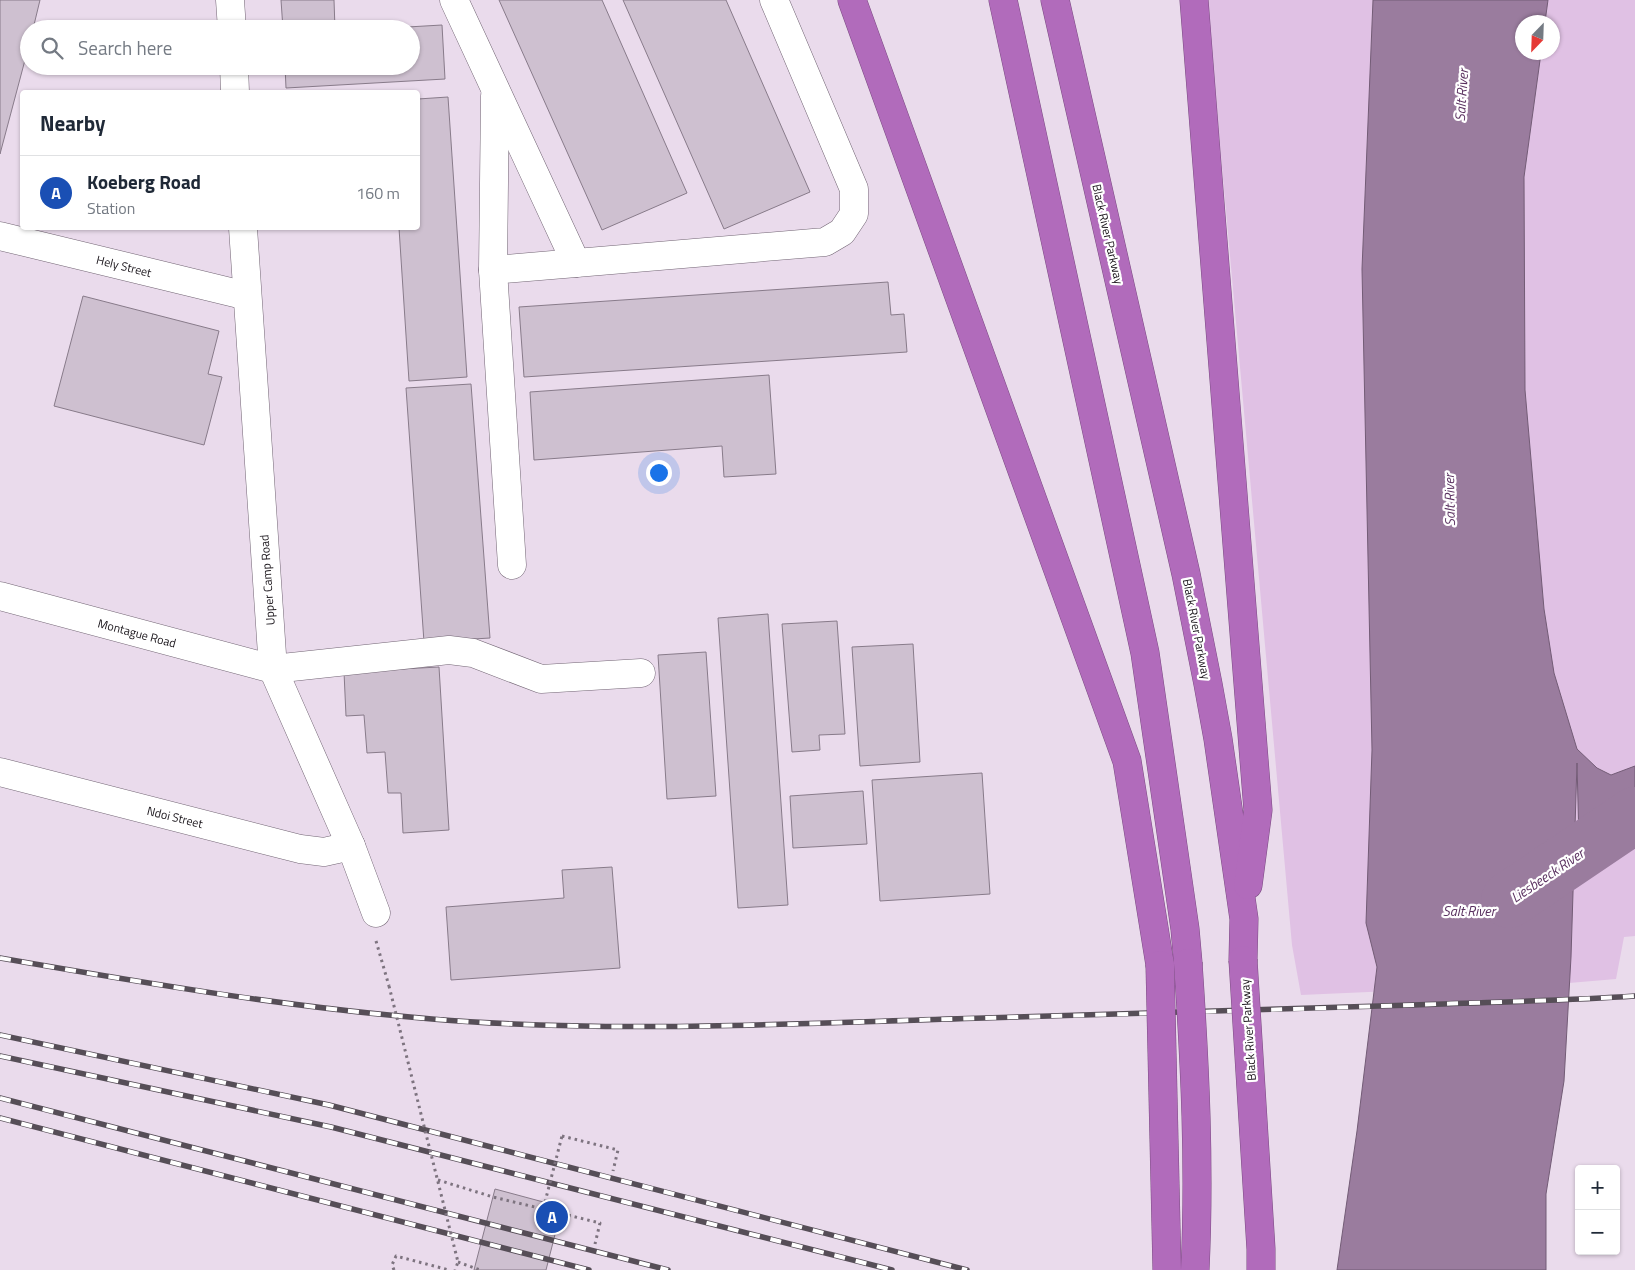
<!DOCTYPE html>
<meta charset="utf-8">
<style>
:root{--surface:#fff;--page:#f6f6f7;--text:#1f2937;--muted:#747a83;--line:#e0e1e3;--accent:#8a2d98}
body{margin:0;font-family:"Titillium Web",sans-serif;background:var(--page);color:var(--text)}
.controls{position:absolute;right:15px;bottom:15px;display:grid;overflow:hidden;border-radius:5px;box-shadow:0 1px 4px #0004}
.controls button{width:45px;height:45px;display:grid;place-items:center;padding:0;border:0;border-bottom:1px solid var(--line);background:var(--surface);color:var(--text);font:25px sans-serif}
.compass{position:absolute;left:1515px;top:15px;width:45px;height:45px;border-radius:50%;background:var(--surface);box-shadow:0 1px 4px #0004;rotate:203deg}
.you{position:absolute;left:658px;top:472px;width:18px;height:18px;margin:-12px;border:4px solid #fff;border-radius:50%;background:#1a73e8;box-shadow:0 0 0 8px #1a73e833}
.badge{display:grid;place-items:center;width:32px;height:32px;border-radius:50%;background:var(--accent);color:#fff;font-size:16px;font-weight:700}
.pin{position:absolute;translate:-50% -50%;border:2px solid #fff;box-shadow:0 1px 5px #0006}
.list{margin:0;padding:0;list-style:none}
h2{display:flex;justify-content:space-between;align-items:center;height:65px;margin:0;padding:0 20px;font-size:21px}
h2 small{font-size:16px;font-weight:400;color:var(--muted)}
.list li{display:grid;grid-template-columns:32px 1fr auto;gap:15px;align-items:center;box-sizing:border-box;height:75px;padding:0 20px;border-top:1px solid var(--line)}
.list b{display:block;font-size:19px;white-space:nowrap}
.list p{margin:0;font-size:16px;white-space:nowrap;color:var(--muted)}
.list em{font-size:16px;font-style:normal;color:var(--muted)}
.icon{flex:none;width:28px;height:28px;fill:none;stroke:currentColor;stroke-width:2;stroke-linecap:round;stroke-linejoin:round}
.map{position:relative;flex:none;width:1635px;height:1270px;overflow:hidden}
.search{position:absolute;background:var(--surface);box-shadow:0 1px 4px #0004;left:20px;top:20px;width:400px;height:55px;display:flex;align-items:center;gap:12px;box-sizing:border-box;padding:0 18px;border-radius:28px;color:var(--muted);font-size:19px}
.panel{position:absolute;background:var(--surface);box-shadow:0 1px 4px #0004;left:20px;top:90px;width:400px;height:140px;border-radius:5px}
.map>svg:first-child{display:block}
.green{fill:#e0c1e4;fill-rule:evenodd}
.water{fill:#9a7c9e;stroke:#735c76}
.lines{fill:none;stroke-linecap:round;stroke-linejoin:round}
.river{stroke:#9a7c9e;stroke-width:56}
.building{fill:#cec0d0;stroke:#887b8a}
.minor-casing{stroke:#726574;stroke-width:29}
.highway-casing{stroke:#7b4c82;stroke-width:29}
.path{stroke:#7d737f;stroke-width:3;stroke-dasharray:2.5 4;stroke-linecap:butt}
.minor{stroke:#fff;stroke-width:28}
.highway{stroke:#b16bbb;stroke-width:28}
.rail-casing{stroke:#564e57;stroke-width:5.5}
.rail{stroke:#fff;stroke-width:4;stroke-dasharray:11;stroke-linecap:butt}
.highway-bridge-casing{stroke:#7b4c82;stroke-width:29;stroke-linecap:butt}
.path-bridge{stroke:#7d737f;stroke-width:3;stroke-dasharray:2.5 4;stroke-linecap:butt}
.highway-bridge{stroke:#b16bbb;stroke-width:28}
.labels{text-anchor:middle;dominant-baseline:central;stroke-width:4.5;stroke-linejoin:round;paint-order:stroke}
.street-label{font-size:12px;fill:#181319;stroke:#fff}
.water-label{font-size:14px;font-style:italic;fill:#5a3160;stroke:#fff}
</style>
<div class="map">
<svg width="1635" height="1270" viewBox="0 0 1635 1270">
<rect width="100%" height="100%" fill="#eadbec"/>
<path class="green" d="M1207 0H1635V936L1624 937 1616 979 1569 983 1301 995 1292 945ZM1522 22H1552V52H1522Z"/>
<path class="water" d="M1373 0H1548L1545 22H1522V52L1541 53 1524 177 1525 390 1544 609 1554 673 1577 749 1597 768 1611 775 1635 766V848L1599 863 1580 881 1577 763 1571 957 1564 1081 1546 1194V1270H1337L1357 1131 1377 967 1366 923 1372 750 1362 269Z"/>
<g class="lines">
<path class="river" d="M1509 900 1635 815"/>
</g>
<g class="building">
<path d="M0 0H40L33 29H29V45L0 154Z"/>
<path d="M281 0H334L335 29H283Z"/>
<path d="M499 0H602L687 193 602 230Z"/>
<path d="M623 0H726L810 192 724 229Z"/>
<path d="M442 25 445 79 286 88 285 66H411V29H373Z"/>
<path d="M448 97 467 377 409 381 399 228H418V99Z"/>
<path d="M888 282 891 315 904 314 907 352 524 377 519 307Z"/>
<path d="M83 296 219 331 208 374 222 377 204 445 54 406Z"/>
<path d="M769 375 776 474 724 477 722 446 534 460 530 392Z"/>
<path d="M471 384 490 638 424 642 406 388Z"/>
<path d="M768 614 788 905 738 908 718 618Z"/>
<path d="M837 621 845 734 819 735 820 750 792 752 782 624Z"/>
<path d="M913 644 920 762 860 766 852 647Z"/>
<path d="M706 652 716 796 667 799 658 655Z"/>
<path d="M439 667 449 830 403 833 401 793H388L385 752 367 753 364 715 346 716 344 672Z"/>
<path d="M982 773 990 894 880 901 872 780Z"/>
<path d="M863 791 867 844 793 848 790 796Z"/>
<path d="M612 867 620 968 451 980 446 907 564 898 562 870Z"/>
<path d="M495 1189 562 1207 546 1270H474Z"/>
</g>
<g class="lines">
<defs>
<g id="minor">
<path d="M230 0 232 29"/>
<path d="M454 0 576 263 825 242 842 232 854 214V189L774 0"/>
<path d="M234 66 235 92"/>
<path d="M495 96 493 270 576 263"/>
<path d="M243 228 273 669 351 846 376 913"/>
<path d="M0 236 247 296"/>
<path d="M493 270 512 565"/>
<path d="M0 596 273 669 449 650 473 653 541 679 641 673"/>
<path d="M0 772 300 849 324 852 351 846"/>
</g>
<g id="highway">
<path d="M852 0 1127 761 1160 965"/>
<path d="M1003 0 1145 653 1185 929 1188 963"/>
<path d="M1055 0 1186 574 1208 684 1218 739 1244 919 1243 960"/>
<path d="M1194 0 1258 810 1248 885"/>
</g>
</defs>
<use href="#minor" class="minor-casing"/>
<use href="#highway" class="highway-casing"/>
<g class="path">
<path d="M376 941 389 986"/>
<path d="M562 1136 618 1150 613 1171"/>
<path d="M438 1180 493 1197 543 1209 545 1202"/>
<path d="M543 1209 600 1223 595 1244"/>
<path d="M458 1262 480 1270"/>
<path d="M394 1270 392 1265 396 1256 449 1270"/>
</g>
<use href="#minor" class="minor"/>
<use href="#highway" class="highway"/>
<defs>
<g id="rail">
<path d="M0 958C144 983 287 1007 432 1019 616 1034 801 1023 984 1018 1127 1014 1270 1010 1413 1005 1487 1002 1561 1001 1635 996"/>
<path d="M0 1035 329 1105 967 1270"/>
<path d="M0 1056 331 1127 892 1270"/>
<path d="M0 1098 668 1270"/>
<path d="M0 1118 589 1270"/>
</g>
</defs>
<use href="#rail" class="rail-casing"/>
<use href="#rail" class="rail"/>
<defs>
<g id="highway-bridge">
<path d="M1243 960 1261 1249V1270"/>
<path d="M1188 963C1195 1065 1200 1167 1195 1270"/>
<path d="M1160 965 1167 1270"/>
</g>
</defs>
<use href="#highway-bridge" class="highway-bridge-casing"/>
<g class="path-bridge">
<path d="M389 986 458 1262 455 1270"/>
<path d="M545 1202 562 1136"/>
</g>
<use href="#highway-bridge" class="highway-bridge"/>
</g>
<g class="labels">
<g class="street-label">
<text transform="translate(1108 234) rotate(77)">Black River Parkway</text>
<text transform="translate(124 266) rotate(14)">Hely Street</text>
<text transform="translate(267 580) rotate(-94)">Upper Camp Road</text>
<text transform="translate(1197 629) rotate(79)">Black River Parkway</text>
<text transform="translate(137 633) rotate(15)">Montague Road</text>
<text transform="translate(175 817) rotate(14)">Ndoi Street</text>
<text transform="translate(1248 1030) rotate(-94)">Black River Parkway</text>
</g>
<g class="water-label">
<text transform="translate(1461 95) rotate(-86)">Salt River</text>
<text transform="translate(1449 500) rotate(-91)">Salt River</text>
<text transform="translate(1547 875) rotate(-34)">Liesbeeck River</text>
<text x="1469" y="910">Salt River</text>
</g>
</g>
</svg>
<div class="controls">
<button>+</button>
<button>−</button>
</div>
<svg class="compass" viewBox="-18 -18 36 36"><path d="M0-13l5 13h-10z" fill="#e53935"/><path d="M0 13l5-13h-10z" fill="#747a83"/></svg>
<div class="you"></div>
<div class="pin badge" style="left:552px;top:1217px;background:#1a4fb4">A</div>
<div class="search"><svg class="icon" aria-label="search" viewBox="0 0 24 24"><circle cx="10" cy="10" r="6"/><path d="M15 15l6 6"/></svg>Search here</div>
<section class="panel">
<h2>Nearby<small></small></h2>
<ul class="list">
<li><span class="badge" style="background:#1a4fb4">A</span><div><b>Koeberg Road</b><p>Station</p></div><em>160 m</em></li>
</ul>
</section>
</div>
